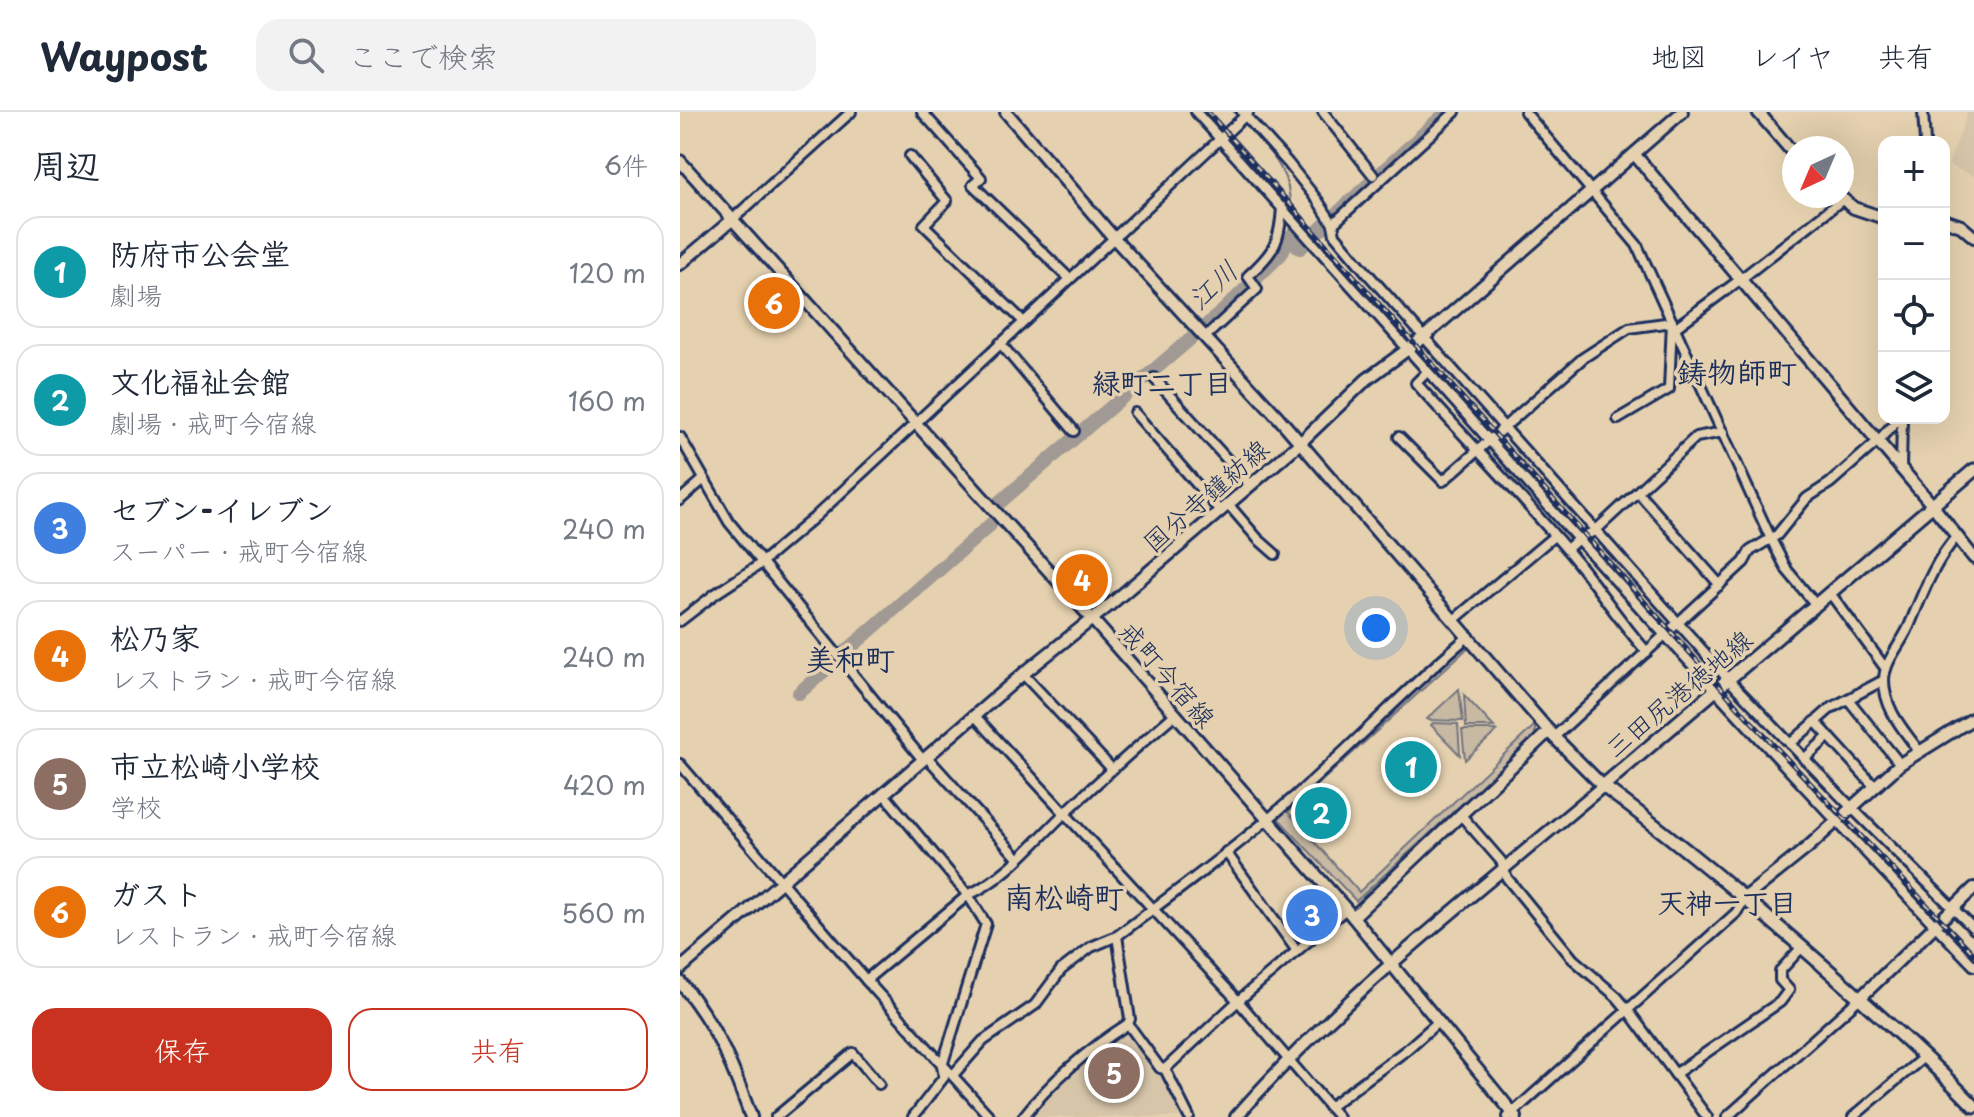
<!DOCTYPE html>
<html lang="ja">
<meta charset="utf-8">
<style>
:root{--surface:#fff;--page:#f2f2f3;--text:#1f2937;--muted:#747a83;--line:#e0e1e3;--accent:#c8321e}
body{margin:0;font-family:"Playpen Sans","Klee One",sans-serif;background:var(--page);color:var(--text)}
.controls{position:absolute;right:24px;top:24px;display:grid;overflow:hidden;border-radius:16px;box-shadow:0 8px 32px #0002}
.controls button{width:72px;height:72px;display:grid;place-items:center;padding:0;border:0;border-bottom:2px solid var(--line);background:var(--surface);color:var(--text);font:40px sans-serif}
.compass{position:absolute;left:1102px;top:24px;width:72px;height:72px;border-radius:50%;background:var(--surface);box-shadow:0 8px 32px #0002;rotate:224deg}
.you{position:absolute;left:696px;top:516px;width:28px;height:28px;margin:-20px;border:6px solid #fff;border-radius:50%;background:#1a73e8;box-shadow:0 0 0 12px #1a73e833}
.badge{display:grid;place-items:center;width:52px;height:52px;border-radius:50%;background:var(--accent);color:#fff;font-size:26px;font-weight:700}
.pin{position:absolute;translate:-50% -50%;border:4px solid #fff;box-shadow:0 2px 8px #0006}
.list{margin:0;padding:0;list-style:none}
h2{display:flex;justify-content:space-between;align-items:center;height:104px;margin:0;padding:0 32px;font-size:34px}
h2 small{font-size:26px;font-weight:400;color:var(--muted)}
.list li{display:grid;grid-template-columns:52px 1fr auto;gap:24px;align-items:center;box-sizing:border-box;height:112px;margin:0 16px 16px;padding:0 16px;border:2px solid var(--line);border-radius:24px}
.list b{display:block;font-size:30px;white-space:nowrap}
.list p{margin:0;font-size:26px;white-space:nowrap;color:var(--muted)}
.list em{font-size:26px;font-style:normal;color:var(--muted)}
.actions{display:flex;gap:16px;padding:24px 32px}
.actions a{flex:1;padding:18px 0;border:2px solid var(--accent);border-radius:24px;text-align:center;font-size:28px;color:var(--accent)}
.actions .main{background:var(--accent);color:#fff}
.icon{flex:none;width:44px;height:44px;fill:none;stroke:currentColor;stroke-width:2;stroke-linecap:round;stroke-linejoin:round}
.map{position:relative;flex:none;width:1294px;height:1005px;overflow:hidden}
header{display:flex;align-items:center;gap:48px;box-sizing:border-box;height:112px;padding:0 40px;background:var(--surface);border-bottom:2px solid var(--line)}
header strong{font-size:38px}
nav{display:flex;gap:44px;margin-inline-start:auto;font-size:28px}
.search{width:560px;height:72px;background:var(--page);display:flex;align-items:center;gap:20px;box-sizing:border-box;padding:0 28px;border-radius:24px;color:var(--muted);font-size:30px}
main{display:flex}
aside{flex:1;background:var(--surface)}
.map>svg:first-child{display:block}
.built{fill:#d6c5a9}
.green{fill:#c8b9a3;stroke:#727480;stroke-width:2}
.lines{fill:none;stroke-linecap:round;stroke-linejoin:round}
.stream{stroke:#6b6f7e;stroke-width:2}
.river{stroke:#a09994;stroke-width:14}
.minor-casing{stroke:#1b2f5e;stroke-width:14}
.tertiary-casing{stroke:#1b2f5e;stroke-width:16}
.secondary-casing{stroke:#1b2f5e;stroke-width:17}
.minor{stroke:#e5d1af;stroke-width:8}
.tertiary{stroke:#e5d1af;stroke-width:10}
.secondary{stroke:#e5d1af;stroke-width:11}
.rail-casing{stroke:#1b2f5e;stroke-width:5}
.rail{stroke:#e5d1af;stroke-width:2;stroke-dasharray:6;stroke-linecap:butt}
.labels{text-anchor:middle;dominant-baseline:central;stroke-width:7;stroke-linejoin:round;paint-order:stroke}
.street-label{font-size:26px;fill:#1b2f5e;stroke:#e5d1af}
.water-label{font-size:28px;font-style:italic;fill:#2f3f66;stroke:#e5d1af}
.neighbourhood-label{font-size:28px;font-weight:bold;fill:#1b2f5e;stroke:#e5d1af}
.quarter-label{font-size:30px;font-weight:bold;fill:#1b2f5e;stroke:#e5d1af}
</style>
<header>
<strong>Waypost</strong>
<div class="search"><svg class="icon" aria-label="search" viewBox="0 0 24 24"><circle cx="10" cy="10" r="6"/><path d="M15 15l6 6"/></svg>ここで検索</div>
<nav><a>地図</a><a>レイヤ</a><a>共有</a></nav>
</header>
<main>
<aside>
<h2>周辺<small>6件</small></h2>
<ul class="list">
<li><span class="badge" style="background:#0f9aa8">1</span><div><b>防府市公会堂</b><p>劇場</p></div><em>120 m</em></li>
<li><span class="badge" style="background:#0f9aa8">2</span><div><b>文化福祉会館</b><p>劇場 · 戒町今宿線</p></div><em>160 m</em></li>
<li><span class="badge" style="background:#3f7fe0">3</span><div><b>セブン-イレブン</b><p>スーパー · 戒町今宿線</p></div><em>240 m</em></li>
<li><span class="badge" style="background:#e8710a">4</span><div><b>松乃家</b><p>レストラン · 戒町今宿線</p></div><em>240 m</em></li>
<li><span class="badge" style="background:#8d6e63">5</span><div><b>市立松崎小学校</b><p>学校</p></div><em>420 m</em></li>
<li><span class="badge" style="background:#e8710a">6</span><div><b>ガスト</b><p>レストラン · 戒町今宿線</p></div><em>560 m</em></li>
</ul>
<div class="actions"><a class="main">保存</a><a>共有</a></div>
</aside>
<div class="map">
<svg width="1294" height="1005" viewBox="0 0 1294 1005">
<rect width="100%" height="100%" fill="#e5d1af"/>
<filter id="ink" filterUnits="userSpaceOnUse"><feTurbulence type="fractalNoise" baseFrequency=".0125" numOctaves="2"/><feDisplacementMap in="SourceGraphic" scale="16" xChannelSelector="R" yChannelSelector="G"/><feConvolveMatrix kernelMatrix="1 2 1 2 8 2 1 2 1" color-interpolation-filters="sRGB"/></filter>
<g filter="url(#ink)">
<g class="built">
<path d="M1288 0H1294V64L1268 53Z"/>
<path d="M447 918 481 961 484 959 506 1005H347L371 974 417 936Z"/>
</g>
<g class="green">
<path d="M783 534H790L608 700 679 780 855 613V625L676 789 596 704 647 660Z"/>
<path d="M779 577 783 609 749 608 747 607Z"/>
<path d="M784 583 814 615H786Z"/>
<path d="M753 611 778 612 780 643 751 613Z"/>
<path d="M782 618H815L817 619 785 648Z"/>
</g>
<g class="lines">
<g class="stream">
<path d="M554 0 559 6"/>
<path d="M563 10C589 40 612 57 610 100"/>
<path d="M609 125 610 110"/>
</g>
<g class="river">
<path d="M319 391 544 198 601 142 609 125 620 136 767 0"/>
<path d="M119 581 310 413"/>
</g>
<defs>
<g id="minor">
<path d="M242 0 301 66 293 73 389 166"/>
<path d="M516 0C773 287 1027 577 1294 854"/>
<path d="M562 0 608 51 638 89 653 112 655 123 687 161 1048 567 1172 696 1294 817"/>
<path d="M643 0 693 63"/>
<path d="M845 0 957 133 1091 427 1107 458 1136 493"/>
<path d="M1243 0 1245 30"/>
<path d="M230 44 267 89 244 113 343 209"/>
<path d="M53 107 171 0"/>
<path d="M653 112 775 0"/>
<path d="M996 215 1061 167 1163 87"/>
<path d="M525 225 577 177 568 164C594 140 600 131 602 95"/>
<path d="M320 231 394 319"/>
<path d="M747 260 736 271C786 327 839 381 888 439 916 472 938 508 967 540"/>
<path d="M474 266 570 373"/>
<path d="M455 301 540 399"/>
<path d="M938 307 989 277 992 210"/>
<path d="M0 325 49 410 243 648"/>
<path d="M719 325 763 369 903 246 949 216 992 210"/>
<path d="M1221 357 1222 306"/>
<path d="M958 380 1040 473"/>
<path d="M0 388 24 367"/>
<path d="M548 392 578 427 595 442"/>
<path d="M887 437 898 427 915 419 1016 325 1043 320"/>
<path d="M1150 481 1206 557"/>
<path d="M775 507 874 424"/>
<path d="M0 509 35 482 76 455 135 405 568 1"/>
<path d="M343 562 432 657"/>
<path d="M1168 587 1220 652"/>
<path d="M295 604 558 889 658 1005"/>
<path d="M1135 609 1195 675"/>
<path d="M874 625 1064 450 1070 439 1097 423 1127 386 1150 371 1198 329 1219 306"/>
<path d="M1110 632 1151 596 1204 568"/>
<path d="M1239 639C1223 617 1204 597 1204 568 1204 549 1223 530 1230 512 1243 481 1254 450 1277 424"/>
<path d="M247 645 338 746"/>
<path d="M1124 647 1148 625"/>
<path d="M0 652 186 868 310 1005"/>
<path d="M203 681 288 783 306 812 262 954 264 965 233 1005"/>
<path d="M780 702 821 749 827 766 893 847 937 885 947 897 1027 1005"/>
<path d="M546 740 617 839"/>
<path d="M437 824 450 907 448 912 480 956 485 957 509 1005"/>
<path d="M186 868 288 783C328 765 356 728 387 699 422 666 458 634 494 603"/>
<path d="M485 957 558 889 666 797"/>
<path d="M995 962 1100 890 1109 878 1100 868V859L1122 835"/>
<path d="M273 963 303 929 355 893 381 858 411 835 437 824C508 771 581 717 646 656 694 612 739 565 789 524"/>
<path d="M649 995 725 939 758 910"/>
<path d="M96 1005 173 941 199 972"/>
<path d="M343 1005C373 967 407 938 448 912"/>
<path d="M828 1005 1056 801 1066 785"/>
<path d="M1047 1005 1180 886"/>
<path d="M1173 1005 1245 944"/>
</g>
<g id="tertiary">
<path d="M326 0 434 126 598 305 874 625 923 674C798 780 664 881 556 1005"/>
<path d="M1078 0 1114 42"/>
<path d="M955 43 1253 394 1294 446"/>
<path d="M0 49 412 507 673 805 836 1005"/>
<path d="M1159 84 1174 96 1204 106"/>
<path d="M1264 108 1281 114 1294 125"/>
<path d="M0 152 53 107"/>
<path d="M1066 785 1127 736 1220 652 1294 606"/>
<path d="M673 805 869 619"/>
<path d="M0 857 343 562 431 492 620 331 686 268 743 226 1002 0"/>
<path d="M0 870C36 913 52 952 71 1005"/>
<path d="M1180 886 1294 776"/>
</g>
<path id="secondary" d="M1294 358 923 674C1004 734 1080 798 1155 864 1203 907 1250 948 1294 994"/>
</defs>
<use href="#minor" class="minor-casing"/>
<use href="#tertiary" class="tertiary-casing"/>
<use href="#secondary" class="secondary-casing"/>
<use href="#minor" class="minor"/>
<use href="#tertiary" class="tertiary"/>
<use href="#secondary" class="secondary"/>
<defs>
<path id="rail" d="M528 0 1069 607 1294 842"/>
</defs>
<use href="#rail" class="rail-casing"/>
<use href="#rail" class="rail"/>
</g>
</g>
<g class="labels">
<g class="street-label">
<text transform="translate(525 383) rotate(-41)">国分寺鐘紡線</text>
<text transform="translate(488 562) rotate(49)">戒町今宿線</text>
<text transform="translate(998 581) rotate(-40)">三田尻港徳地線</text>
</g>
<g class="water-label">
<text transform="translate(532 172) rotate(-43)">江川</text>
</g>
<g class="neighbourhood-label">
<text x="482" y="269">緑町二丁目</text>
<text x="1047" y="789">天神一丁目</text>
</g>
<g class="quarter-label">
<text x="1057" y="258">鋳物師町</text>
<text x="170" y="545">美和町</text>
<text x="384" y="783">南松崎町</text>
</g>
</g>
</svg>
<div class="controls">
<button>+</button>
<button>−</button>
<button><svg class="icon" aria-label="locate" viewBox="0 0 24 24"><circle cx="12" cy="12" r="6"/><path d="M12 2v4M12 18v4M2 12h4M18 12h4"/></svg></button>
<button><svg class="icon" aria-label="layers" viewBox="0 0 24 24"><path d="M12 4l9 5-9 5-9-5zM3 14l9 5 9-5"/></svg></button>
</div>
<svg class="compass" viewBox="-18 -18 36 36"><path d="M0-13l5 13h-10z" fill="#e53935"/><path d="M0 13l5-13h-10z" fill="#747a83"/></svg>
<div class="you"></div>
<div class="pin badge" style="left:731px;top:655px;background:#0f9aa8">1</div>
<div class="pin badge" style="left:641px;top:701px;background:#0f9aa8">2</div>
<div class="pin badge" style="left:632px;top:803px;background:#3f7fe0">3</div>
<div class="pin badge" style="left:402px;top:468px;background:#e8710a">4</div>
<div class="pin badge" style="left:434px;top:961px;background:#8d6e63">5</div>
<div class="pin badge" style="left:94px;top:191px;background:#e8710a">6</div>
</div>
</main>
